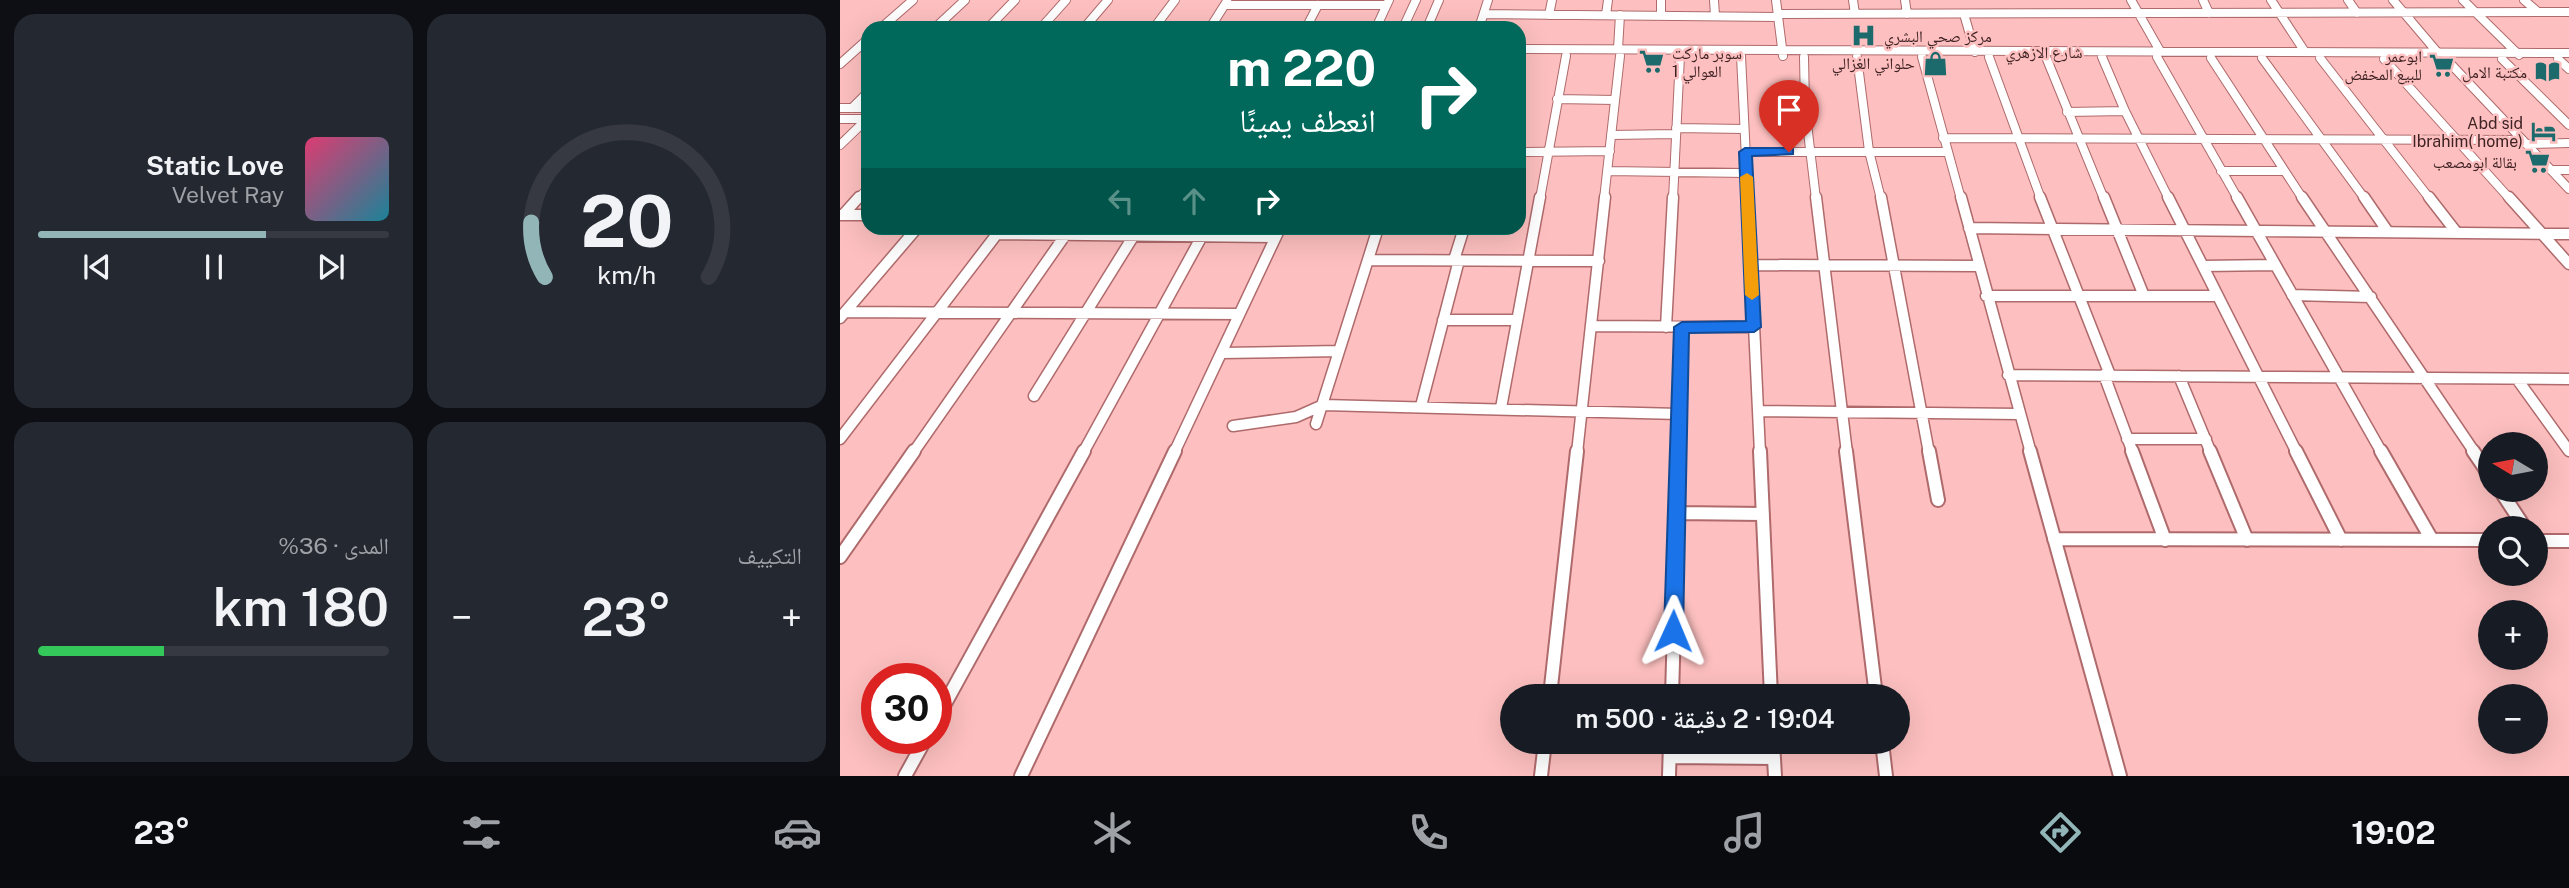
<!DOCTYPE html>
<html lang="ar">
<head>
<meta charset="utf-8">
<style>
	:root { --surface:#171b24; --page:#242831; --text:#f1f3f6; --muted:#9ea1a6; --line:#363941; --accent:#92b5b8 }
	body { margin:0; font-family:"Public Sans","Noto Naskh Arabic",sans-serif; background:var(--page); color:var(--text); direction:rtl; height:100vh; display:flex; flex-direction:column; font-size:26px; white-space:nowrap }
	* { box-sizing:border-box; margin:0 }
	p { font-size:23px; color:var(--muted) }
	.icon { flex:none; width:38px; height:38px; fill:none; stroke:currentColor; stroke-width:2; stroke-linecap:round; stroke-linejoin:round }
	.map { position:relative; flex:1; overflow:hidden; direction:ltr }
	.panel { display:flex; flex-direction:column; gap:14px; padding:14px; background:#0d0f14; width:840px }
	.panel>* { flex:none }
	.top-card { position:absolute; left:21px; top:21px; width:665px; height:214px; border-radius:21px; box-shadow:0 7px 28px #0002; direction:rtl; background:#00695c; color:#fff; overflow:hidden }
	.needle { width:46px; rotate:280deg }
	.tools { position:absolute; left:1638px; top:432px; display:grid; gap:14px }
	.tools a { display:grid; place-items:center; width:70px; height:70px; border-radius:50%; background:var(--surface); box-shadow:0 7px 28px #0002; font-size:35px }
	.speed { position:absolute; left:21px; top:663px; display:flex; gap:14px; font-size:35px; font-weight:700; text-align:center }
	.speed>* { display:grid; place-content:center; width:91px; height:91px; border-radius:50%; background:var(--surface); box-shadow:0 7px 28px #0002; line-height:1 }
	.speed .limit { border:10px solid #d22; background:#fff; color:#111 }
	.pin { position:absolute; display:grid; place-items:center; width:60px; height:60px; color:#fff; margin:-72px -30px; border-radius:50% 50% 50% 0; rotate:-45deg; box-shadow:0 0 7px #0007 }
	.pin .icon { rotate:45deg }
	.me { position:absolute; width:77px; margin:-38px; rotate:1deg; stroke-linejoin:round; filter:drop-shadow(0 0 5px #0008) }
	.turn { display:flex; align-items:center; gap:24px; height:147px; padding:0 35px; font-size:32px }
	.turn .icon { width:91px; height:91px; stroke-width:2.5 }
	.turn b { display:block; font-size:49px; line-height:60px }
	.lanes { display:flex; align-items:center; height:66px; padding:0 35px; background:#0003; justify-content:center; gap:35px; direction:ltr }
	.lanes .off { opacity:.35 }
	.big { font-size:52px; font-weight:600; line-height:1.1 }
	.panel .tile { flex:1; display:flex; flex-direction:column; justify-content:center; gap:10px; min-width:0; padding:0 24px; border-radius:21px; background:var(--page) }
	.panel .dial { align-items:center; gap:0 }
	.dial svg { height:182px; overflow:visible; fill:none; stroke:var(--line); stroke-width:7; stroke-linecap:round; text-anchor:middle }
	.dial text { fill:var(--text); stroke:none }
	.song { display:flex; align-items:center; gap:21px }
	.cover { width:84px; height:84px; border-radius:10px; background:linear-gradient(135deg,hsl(340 70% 55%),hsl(190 70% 35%)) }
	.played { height:7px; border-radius:4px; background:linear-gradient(90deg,var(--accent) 65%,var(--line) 65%) }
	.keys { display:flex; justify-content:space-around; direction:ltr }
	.heat { display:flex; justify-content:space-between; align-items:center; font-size:38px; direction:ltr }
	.charge { height:10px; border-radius:5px; background:linear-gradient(90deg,#34c759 36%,var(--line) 0) }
	.panel .tiles { flex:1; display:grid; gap:14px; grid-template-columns:repeat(2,1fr) }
	.trip { position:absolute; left:660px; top:684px; width:410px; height:70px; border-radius:35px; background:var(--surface); box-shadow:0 7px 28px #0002; font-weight:600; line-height:70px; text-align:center; direction:rtl }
	.tabs { display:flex; height:112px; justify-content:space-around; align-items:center; background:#090b0e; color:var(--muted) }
	.tabs .icon { width:49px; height:49px }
	.tabs .current { color:var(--accent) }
	.tabs b { font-size:32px; color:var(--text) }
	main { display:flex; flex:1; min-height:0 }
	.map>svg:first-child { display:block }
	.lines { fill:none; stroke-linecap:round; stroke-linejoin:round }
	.minor-far2-casing { stroke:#af6a6c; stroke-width:10 }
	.minor-far1-casing { stroke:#af6a6c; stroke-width:13 }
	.minor-casing { stroke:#af6a6c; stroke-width:16 }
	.minor-far2 { stroke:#fff; stroke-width:8 }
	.minor-far1 { stroke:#fff; stroke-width:10 }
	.minor { stroke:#fff; stroke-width:12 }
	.route { fill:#1a73e8; stroke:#114b97; stroke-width:2 }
	.slow { fill:#f59e0b }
	.labels { text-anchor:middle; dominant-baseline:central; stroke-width:5; stroke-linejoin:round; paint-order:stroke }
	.far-poi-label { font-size:16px; fill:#3f2223; stroke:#fdbfbf; text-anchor:end }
	.far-street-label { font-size:16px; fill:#3f2223; stroke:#fdbfbf }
</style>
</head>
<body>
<main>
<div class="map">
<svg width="1729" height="776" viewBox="0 0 1729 776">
	<rect width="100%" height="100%" fill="#fdbfbf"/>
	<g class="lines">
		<defs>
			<path id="minor-far2" d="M821 0V16
				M874 0 875 16
				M936 0 943 56
				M1013 0 1015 14
				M1065 0 1067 14
				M1291 0 1320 51
				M1363 0 1369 13
				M1431 0 1465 52
				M1508 0 1517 13
				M1553 0 1598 53
				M1623 0 1679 55
				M1684 0 1698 12
				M385 5H546
				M644 14 937 17
				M938 14 1729 12
				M1124 14 1135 52
				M709 15 712 0
				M766 15 768 0
				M41 28 73 0
				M95 28 125 0
				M148 28 175 0
				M201 28 226 0
				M244 28 268 0
				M314 28 335 0
				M370 28 387 1
				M466 28 478 5
				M536 28 549 0
				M563 28 576 0
				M587 28 599 0
				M639 28 648 0
				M679 49 1729 53
				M778 49 780 15
				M901 56 908 199
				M964 57 965 107 976 199
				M1017 57 1029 151 1041 199
				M1082 57 1121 199
				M1149 57 1201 199
				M1206 57 1264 199
				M1262 57 1285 111 1329 199
				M1317 57 1398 199
				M1371 58 1463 199
				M1422 58 1525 199
				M1480 58 1590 199
				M1544 59 1670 199
				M1606 59 1729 189
				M1662 59 1729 125
				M1718 59 1729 69
				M0 64 28 39
				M717 99 775 100
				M0 108H28
				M12 108 28 92
				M1227 112 1285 111
				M0 119H28
				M836 128 904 129
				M771 135 835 134
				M1103 138 1682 140
				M1686 144 1729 143
				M0 145 27 119
				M679 152 770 151
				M905 152H1106
				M1711 170H1729
				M768 171 906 173
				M1381 171H1443
				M18 199 28 188
				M700 199 726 56
				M764 199 780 56
				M833 199 840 56"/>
			<path id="minor-far1" d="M908 197 920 453
				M976 197 1007 453
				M1041 197 1089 453
				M1121 197 1191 453
				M1200 197 1270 375
				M1264 197 1304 296
				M1328 197 1457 453
				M1397 197 1542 453
				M1462 197 1635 453
				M1524 197 1548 232
				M1589 197 1617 233
				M1669 197 1729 264
				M0 215H28
				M3 215 19 197
				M1129 228 1729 234
				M157 234 436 237
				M528 260 759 261
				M614 260 624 228
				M911 265 1138 266
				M1363 266 1435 265
				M1452 295 1531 297
				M1146 296H1378
				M5 312 399 314
				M0 318 77 228
				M603 320H676
				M751 326 914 327
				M826 327 833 197
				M381 353 499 351
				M1168 375 1729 379
				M1264 375 1293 453
				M1339 376 1371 453
				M1677 379 1729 451
				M194 396 296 232
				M581 406 619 260
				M661 408 700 197
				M918 411 1179 414
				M476 424 538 228
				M393 426 456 417 483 405 839 414
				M0 439 160 230
				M1287 439H1366
				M73 453 226 234
				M243 453 362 236
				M334 453 440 228
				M737 453 765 197
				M839 453 842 327"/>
			<path id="minor" d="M920 451 931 696
				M1006 451 1036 696
				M1089 451 1098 500
				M1190 451 1280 776
				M1292 451 1325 540
				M1370 451 1407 540
				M1456 451 1501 540
				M1541 451 1592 540
				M1633 451 1650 476
				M1660 490 1685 528
				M837 513 923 514
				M1214 539 1650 540
				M1696 541H1729
				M0 557 74 451
				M710 696 737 451
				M832 696 839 451
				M96 720 244 451
				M933 742 935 776
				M1042 742 1046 776
				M830 757 934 758
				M65 776 86 738
				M181 776 335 451
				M701 776 705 742
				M829 776 830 742"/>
		</defs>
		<use href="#minor-far2" class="minor-far2-casing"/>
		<use href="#minor-far1" class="minor-far1-casing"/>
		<use href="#minor" class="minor-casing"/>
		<use href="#minor-far2" class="minor-far2"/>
		<use href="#minor-far1" class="minor-far1"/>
		<use href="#minor" class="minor"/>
	</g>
	<path class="route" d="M949 148 953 149V154L912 156 921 327 914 332 849 333 843 631 840 638 833 640 826 638 824 631 834 327 842 322 906 321 899 152 905 148Z"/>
	<path class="slow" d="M907 173 913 177 919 295 912 300 905 295 900 177Z"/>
	<defs>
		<symbol id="hospital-bare" viewBox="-9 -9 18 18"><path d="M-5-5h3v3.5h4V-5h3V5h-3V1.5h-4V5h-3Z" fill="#1d6a6c" stroke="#fdbfbf" stroke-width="2.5" paint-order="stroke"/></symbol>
		<symbol id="supermarket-bare" viewBox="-9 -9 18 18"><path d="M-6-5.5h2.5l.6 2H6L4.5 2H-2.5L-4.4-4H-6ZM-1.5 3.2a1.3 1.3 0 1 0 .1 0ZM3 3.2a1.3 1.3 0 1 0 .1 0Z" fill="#1d6a6c" stroke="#fdbfbf" stroke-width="2.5" paint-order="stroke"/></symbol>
		<symbol id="shop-bare" viewBox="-9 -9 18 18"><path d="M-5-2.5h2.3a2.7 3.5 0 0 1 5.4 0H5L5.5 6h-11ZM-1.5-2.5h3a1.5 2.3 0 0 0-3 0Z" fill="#1d6a6c" stroke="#fdbfbf" stroke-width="2.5" paint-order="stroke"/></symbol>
		<symbol id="library-bare" viewBox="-9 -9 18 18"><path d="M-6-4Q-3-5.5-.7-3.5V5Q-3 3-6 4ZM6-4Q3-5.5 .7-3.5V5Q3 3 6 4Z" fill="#1d6a6c" stroke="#fdbfbf" stroke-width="2.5" paint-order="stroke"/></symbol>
		<symbol id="hotel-bare" viewBox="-9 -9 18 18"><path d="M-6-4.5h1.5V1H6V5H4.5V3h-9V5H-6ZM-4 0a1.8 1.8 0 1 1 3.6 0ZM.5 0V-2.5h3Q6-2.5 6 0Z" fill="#1d6a6c" stroke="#fdbfbf" stroke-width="2.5" paint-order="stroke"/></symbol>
	</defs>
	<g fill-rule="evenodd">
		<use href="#hospital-bare" x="1006" y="18" width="35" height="35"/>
		<use href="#supermarket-bare" x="794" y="44" width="35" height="35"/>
		<use href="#shop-bare" x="1078" y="46" width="35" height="35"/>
		<use href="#supermarket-bare" x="1584" y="48" width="35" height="35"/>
		<use href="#library-bare" x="1690" y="54" width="35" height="35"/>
		<use href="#hotel-bare" x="1686" y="114" width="35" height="35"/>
		<use href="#supermarket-bare" x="1680" y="144" width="35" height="35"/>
	</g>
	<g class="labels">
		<g class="far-poi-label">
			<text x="1044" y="36" text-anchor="start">مركز صحي البشري</text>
			<text x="832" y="53" text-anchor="start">سوبر ماركت<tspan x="832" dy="18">العوالي 1</tspan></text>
			<text x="1582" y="56">ابوعمر<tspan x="1582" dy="18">للبيع المخفض</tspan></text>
			<text x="1075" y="63">حلواني الغزالي</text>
			<text x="1687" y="72">مكتبة الامل</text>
			<text x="1683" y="123">Abd sid<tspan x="1683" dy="18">Ibrahim( home)</tspan></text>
			<text x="1677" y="162">بقالة ابومصعب</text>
		</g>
		<g class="far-street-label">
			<text x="1204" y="52">شارع الازهري</text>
		</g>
	</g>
</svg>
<div class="tools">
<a><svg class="needle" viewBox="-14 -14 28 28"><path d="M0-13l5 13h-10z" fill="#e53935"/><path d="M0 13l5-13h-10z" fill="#9ea1a6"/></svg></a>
<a><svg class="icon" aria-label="search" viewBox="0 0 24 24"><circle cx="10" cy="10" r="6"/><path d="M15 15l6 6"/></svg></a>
<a>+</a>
<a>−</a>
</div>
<div class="speed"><div class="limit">30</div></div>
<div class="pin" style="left:949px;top:152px;background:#d93025"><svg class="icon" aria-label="arrive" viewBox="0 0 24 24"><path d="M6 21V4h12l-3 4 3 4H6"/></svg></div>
<svg class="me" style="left:833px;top:631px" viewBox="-20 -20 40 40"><path d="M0-17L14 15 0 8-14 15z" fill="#1a73e8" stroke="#fff" stroke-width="4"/></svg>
<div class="trip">19:04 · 2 دقيقة · 500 m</div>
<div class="top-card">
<div class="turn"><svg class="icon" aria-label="right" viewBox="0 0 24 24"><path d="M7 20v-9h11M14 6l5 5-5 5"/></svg><div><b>220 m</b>انعطف يمينًا</div></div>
<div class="lanes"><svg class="icon off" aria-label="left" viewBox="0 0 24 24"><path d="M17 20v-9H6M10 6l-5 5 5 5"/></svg><svg class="icon off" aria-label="ahead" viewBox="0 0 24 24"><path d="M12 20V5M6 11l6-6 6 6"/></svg><svg class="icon" aria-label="right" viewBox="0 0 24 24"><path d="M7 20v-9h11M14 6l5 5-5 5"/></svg></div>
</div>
</div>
<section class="panel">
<div class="tiles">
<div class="tile dial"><svg viewBox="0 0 100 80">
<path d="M14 69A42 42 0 1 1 86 69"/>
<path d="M14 69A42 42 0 0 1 8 45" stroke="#92b5b8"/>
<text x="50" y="56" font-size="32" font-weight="700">20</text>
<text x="50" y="72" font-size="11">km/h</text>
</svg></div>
<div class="tile">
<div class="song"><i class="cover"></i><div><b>Static Love</b><p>Velvet Ray</p></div></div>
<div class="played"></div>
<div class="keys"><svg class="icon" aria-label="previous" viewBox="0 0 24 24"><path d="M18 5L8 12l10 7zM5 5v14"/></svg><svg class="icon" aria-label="pause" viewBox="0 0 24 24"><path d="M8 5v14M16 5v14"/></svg><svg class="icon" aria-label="next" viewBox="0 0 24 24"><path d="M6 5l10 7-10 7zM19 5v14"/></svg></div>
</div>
<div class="tile"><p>التكييف</p>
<div class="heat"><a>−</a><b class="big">23°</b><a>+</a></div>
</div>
<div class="tile"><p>المدى · 36%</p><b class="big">180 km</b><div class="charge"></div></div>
</div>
</section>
</main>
<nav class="tabs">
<b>19:02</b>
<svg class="icon current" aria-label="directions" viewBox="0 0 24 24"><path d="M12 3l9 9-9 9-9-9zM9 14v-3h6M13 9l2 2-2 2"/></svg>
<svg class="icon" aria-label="music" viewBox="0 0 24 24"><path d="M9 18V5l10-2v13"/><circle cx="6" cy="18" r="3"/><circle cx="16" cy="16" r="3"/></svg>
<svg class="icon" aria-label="phone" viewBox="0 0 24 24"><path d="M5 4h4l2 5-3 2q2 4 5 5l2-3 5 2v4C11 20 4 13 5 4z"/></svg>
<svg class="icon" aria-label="climate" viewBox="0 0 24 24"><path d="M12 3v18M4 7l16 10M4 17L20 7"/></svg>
<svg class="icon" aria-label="car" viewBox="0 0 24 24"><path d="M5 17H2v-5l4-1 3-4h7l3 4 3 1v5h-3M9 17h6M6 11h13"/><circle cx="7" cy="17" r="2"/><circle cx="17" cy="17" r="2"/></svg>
<svg class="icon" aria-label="filters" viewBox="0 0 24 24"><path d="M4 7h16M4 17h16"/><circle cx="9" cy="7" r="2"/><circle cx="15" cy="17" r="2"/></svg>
<b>23°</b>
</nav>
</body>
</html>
